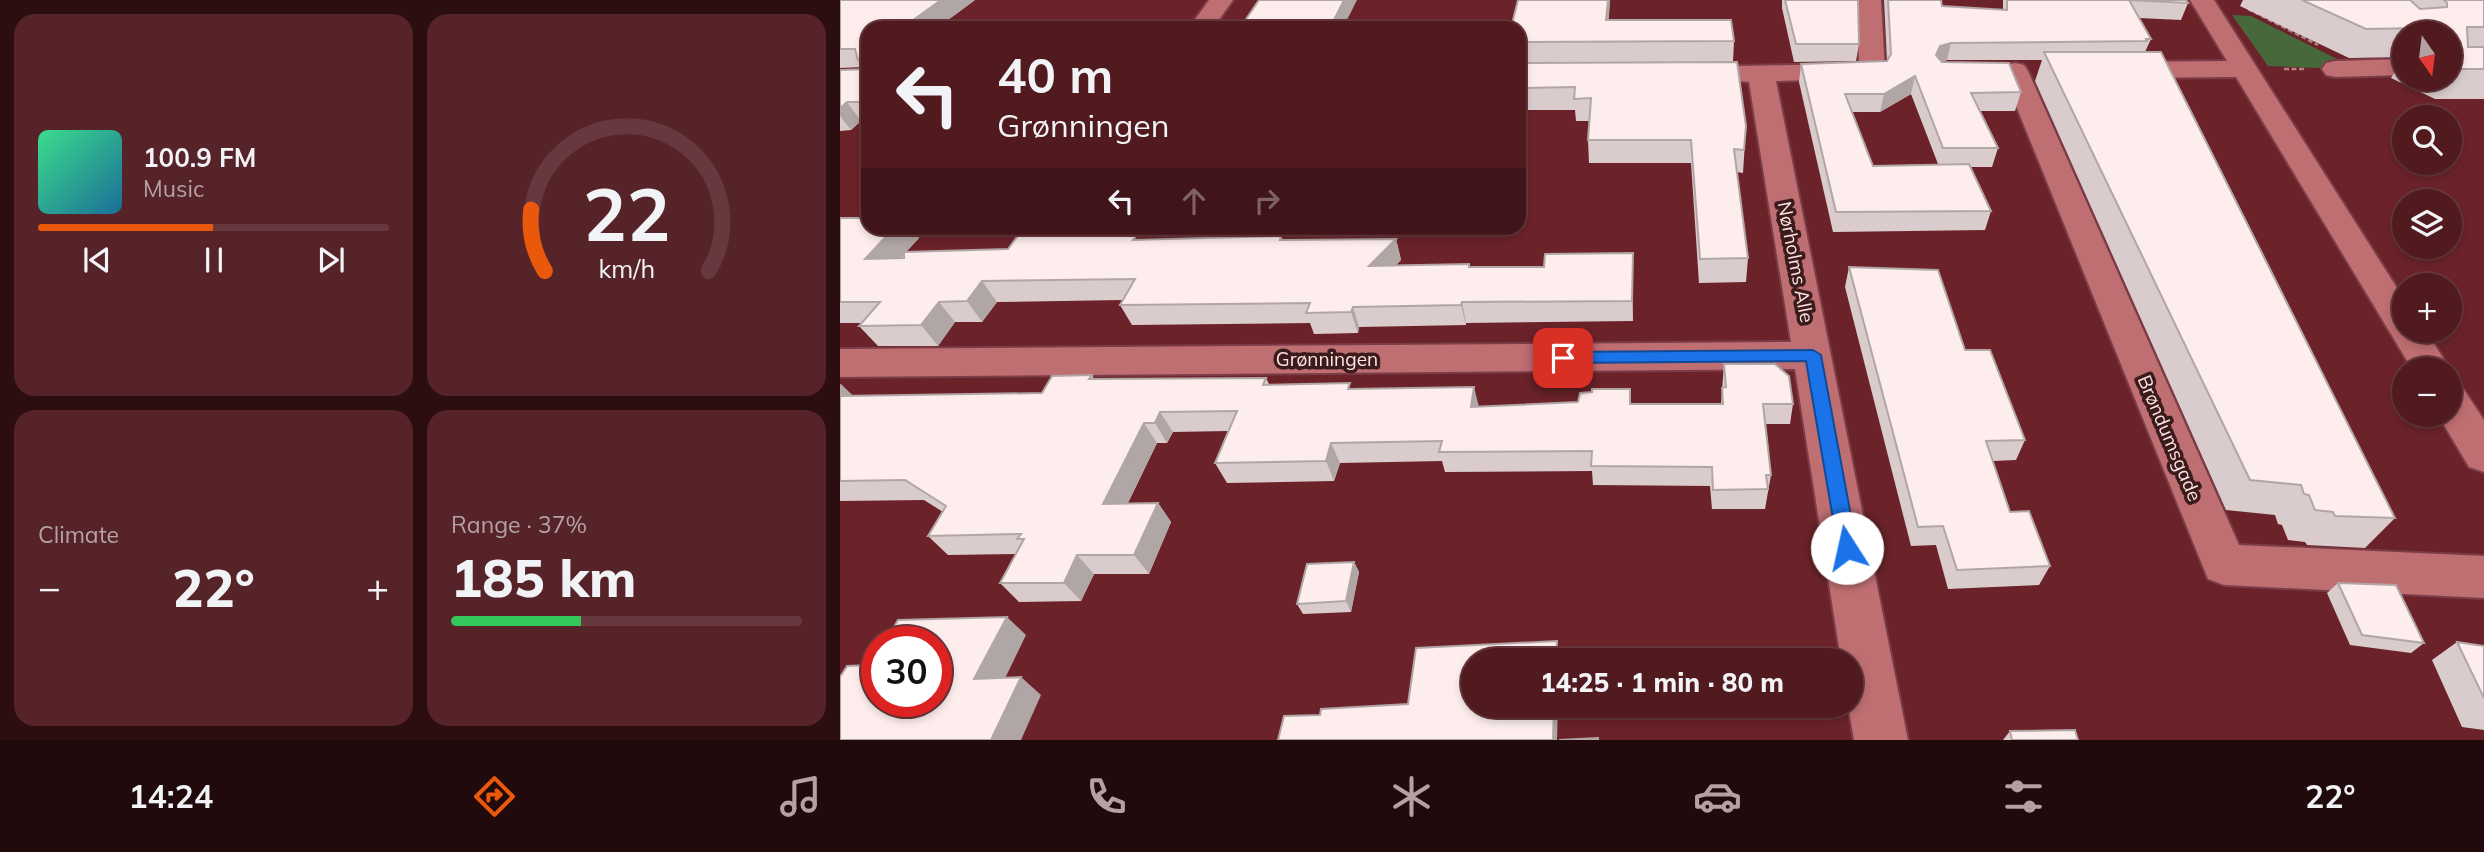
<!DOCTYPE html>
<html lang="en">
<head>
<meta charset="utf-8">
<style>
	:root { --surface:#501a1f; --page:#562328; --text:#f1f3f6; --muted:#b4a1a4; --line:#67383d; --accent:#ea580c }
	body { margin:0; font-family:Mulish,sans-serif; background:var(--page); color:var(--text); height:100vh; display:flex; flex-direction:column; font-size:26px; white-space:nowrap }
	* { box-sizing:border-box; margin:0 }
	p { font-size:23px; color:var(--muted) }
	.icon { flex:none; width:38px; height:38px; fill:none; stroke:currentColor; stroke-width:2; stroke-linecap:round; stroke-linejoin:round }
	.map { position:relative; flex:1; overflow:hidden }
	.sheet { display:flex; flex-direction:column; gap:14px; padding:14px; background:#2c0e11; width:840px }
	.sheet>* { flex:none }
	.banner { position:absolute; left:21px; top:21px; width:665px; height:214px; border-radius:21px; box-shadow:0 4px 10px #0003,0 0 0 2px var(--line); background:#501a1f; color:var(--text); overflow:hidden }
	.needle { width:46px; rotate:166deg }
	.tools { position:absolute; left:1552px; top:21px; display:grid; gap:14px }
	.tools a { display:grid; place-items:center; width:70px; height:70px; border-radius:50%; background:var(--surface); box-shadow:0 4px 10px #0003,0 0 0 2px var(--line); font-size:35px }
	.speed { position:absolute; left:21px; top:626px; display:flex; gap:14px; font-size:35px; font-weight:700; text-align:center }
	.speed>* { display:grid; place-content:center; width:91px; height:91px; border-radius:50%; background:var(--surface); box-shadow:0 4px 10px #0003,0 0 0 2px var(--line); line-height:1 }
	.speed .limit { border:10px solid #d22; background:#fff; color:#111 }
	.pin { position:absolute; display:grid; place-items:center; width:60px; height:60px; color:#fff; margin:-30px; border-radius:14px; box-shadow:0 4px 10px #0006 }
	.me { position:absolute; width:77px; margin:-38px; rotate:350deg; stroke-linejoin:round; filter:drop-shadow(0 0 5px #0008) }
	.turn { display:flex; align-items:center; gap:24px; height:147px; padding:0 21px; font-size:32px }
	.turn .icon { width:91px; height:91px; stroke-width:2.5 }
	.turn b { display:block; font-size:49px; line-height:60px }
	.lanes { display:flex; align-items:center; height:66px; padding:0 21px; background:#0003; justify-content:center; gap:35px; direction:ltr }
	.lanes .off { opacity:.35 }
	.big { font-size:52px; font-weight:800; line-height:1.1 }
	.sheet .card { flex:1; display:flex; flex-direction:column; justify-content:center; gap:10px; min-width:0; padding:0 24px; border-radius:21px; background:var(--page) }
	.sheet .dial { align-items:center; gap:0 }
	.dial svg { height:182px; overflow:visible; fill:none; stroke:var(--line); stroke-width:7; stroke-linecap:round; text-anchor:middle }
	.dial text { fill:var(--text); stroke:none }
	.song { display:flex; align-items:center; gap:21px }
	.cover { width:84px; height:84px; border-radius:10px; background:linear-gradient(135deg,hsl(150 70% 55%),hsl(200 70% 35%)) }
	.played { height:7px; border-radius:4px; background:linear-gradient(90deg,var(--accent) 50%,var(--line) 50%) }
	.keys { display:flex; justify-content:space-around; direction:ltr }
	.heat { display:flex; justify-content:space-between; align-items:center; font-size:38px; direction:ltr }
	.charge { height:10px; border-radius:5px; background:linear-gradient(90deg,#34c759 37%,var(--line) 0) }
	.sheet .tiles { flex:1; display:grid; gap:14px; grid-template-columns:repeat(2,1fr) }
	.trip { position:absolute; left:621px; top:648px; width:402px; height:70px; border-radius:35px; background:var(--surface); box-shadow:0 4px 10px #0003,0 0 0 2px var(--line); font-weight:800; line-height:70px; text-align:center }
	.tab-bar { display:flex; height:112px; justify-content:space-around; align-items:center; background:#200a0c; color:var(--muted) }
	.tab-bar .icon { width:49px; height:49px }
	.tab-bar .active { color:var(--accent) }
	.tab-bar b { font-size:32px; color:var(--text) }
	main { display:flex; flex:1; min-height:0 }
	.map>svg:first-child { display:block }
	.green { fill:#46683b }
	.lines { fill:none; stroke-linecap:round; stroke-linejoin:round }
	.street-casing { stroke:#7a3d47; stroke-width:4 }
	.path { stroke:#b38184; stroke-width:2.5; stroke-dasharray:5 2.5; stroke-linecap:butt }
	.street { fill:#bf6e71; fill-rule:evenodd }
	.wall { fill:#dacccc; fill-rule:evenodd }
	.shaded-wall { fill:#b1a6a6 }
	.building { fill:#fdeded; stroke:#b1a6a6; stroke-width:2 }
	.route { fill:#1a73e8; stroke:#114b97; stroke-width:2 }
	.labels { text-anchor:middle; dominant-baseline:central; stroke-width:7; stroke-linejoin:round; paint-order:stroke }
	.street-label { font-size:19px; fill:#fee2e2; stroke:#3b1b1c }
</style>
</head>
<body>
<main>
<section class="sheet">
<div class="tiles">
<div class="card">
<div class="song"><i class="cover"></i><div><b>100.9 FM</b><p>Music</p></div></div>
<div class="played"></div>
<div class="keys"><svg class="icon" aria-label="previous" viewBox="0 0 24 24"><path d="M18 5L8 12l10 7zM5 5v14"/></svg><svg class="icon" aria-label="pause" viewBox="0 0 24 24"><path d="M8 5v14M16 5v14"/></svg><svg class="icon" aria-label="next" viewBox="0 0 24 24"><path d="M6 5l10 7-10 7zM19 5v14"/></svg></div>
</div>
<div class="card dial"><svg viewBox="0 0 100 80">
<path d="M14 69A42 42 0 1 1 86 69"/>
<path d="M14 69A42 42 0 0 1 8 42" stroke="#ea580c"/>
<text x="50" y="56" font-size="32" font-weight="700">22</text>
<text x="50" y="72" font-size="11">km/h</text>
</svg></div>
<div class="card"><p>Climate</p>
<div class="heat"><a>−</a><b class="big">22°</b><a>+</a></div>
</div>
<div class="card"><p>Range · 37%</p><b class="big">185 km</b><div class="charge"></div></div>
</div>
</section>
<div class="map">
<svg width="1644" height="740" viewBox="0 0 1644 740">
	<rect width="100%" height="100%" fill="#6b2329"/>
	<path class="green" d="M1392 15 1411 16 1505 63 1481 68 1428 66Z"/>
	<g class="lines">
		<defs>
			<path id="street" d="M369 0H393L373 28H349Z
				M1017 0H1041L1045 72 1041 78 936 81 1068 740H1014L1008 705H1012V660H1001L955 369 0 377V349L951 342 909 82 887 80 883 74 887 68 896 66 1019 64Z
				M1350 0H1374L1564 299V331H1586L1610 369H1572L1396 77 1277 78 1268 76 1264 70 1268 64 1277 62 1387 61Z
				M1564 59V75L1495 77 1486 75 1482 69 1486 63 1495 61Z
				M1175 63 1184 65 1188 71 1399 545 1644 556V598L1384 585 1368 579 1162 71 1166 65Z
				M1610 385 1624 390 1644 420V472L1629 467 1598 415H1610Z"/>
		</defs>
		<use href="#street" class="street-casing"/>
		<path class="path" d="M1408 9 1478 45
			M1444 69H1466"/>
		<use href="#street" class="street"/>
	</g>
	<path class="wall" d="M0 0H135L97 28H28V121H21L11 130 0 131V70L24 69 23 67 0 68Z
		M942 0H1018L1019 44 1016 61 954 62 942 8Z
		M1044 0H1101L1102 6 1163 10V0H1346L1348 3 1341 20 1299 18 1311 39 1305 52 1555 518 1525 548 1467 545 1465 542 1448 540 1442 525 1438 524 1435 515 1386 510 1195 81 1202 60H1107L1103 62 1181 92 1175 111H1140L1158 148 1152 167H1131L1151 211 1145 230 993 232 959 82 961 64 1047 61ZM1071 94 1098 164 1033 166 1012 112H1040Z
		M1403 0H1644V99H1595L1551 78 1564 57 1509 58 1400 6ZM1564 33H1610V79H1564Z
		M769 20 894 41 893 62 906 126 903 173 897 172 908 258 906 282 859 283 851 163H749L748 140 749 121H736L735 110H679V28Z
		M0 218 28 228H72L79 238 66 252 168 249 226 230 229 235 300 240 441 236 443 240 556 239 561 260 556 265 629 264 630 267H704L793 253V321L626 323V325L519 327 518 333 474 334 470 323 292 325 280 305 283 300 157 302 142 322H115L98 346H38L19 326 22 323H0Z
		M1009 267 1125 350 1185 440 1176 460 1153 461 1170 512 1210 566 1199 585 1108 589 1096 545 1071 546 1005 287Z
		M884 364 953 404 950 424H926L931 475 925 509H872L870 486 753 485 752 471 605 472 602 461 500 463 494 481 387 483 375 463 388 431 333 432 327 443H317L288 503H318L331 522 309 574H254L241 601 179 602 160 583 176 554 108 555 88 536 103 512 84 500 0 501V384L13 396H70L202 393 252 375 254 379 426 378 429 384 512 389 639 407 790 404H881Z
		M514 562 519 572 511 612 463 614 457 604Z
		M1498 583 1584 643 1571 653 1510 645 1487 593Z
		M1617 642 1644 646V730L1622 727 1592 660Z
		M1170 731 1238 740H1163Z"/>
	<path class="shaded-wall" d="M101 0H135L97 28H62Z
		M504 0H517L503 28H490Z
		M768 0H770V4L767 41 766 20Z
		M1111 43 1107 60 1096 64V55L1100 46Z
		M28 52V75L18 60Z
		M1075 76 1071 94 1040 112 1044 94Z
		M7 102 21 121 11 130 0 116V108Z
		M54 228H72L79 238 41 279 25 259Z
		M556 239 561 260 535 286 529 266Z
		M793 253V321L792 301Z
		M142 281 157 302 142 322 127 301Z
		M99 302 115 322 98 346 81 325Z
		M622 302 626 323V325L621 305Z
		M513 307 519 327 518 333 511 312Z
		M1 384 21 404 0 405V385Z
		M634 387 639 407H631Z
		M320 412 333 432 327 443 315 423Z
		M304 423 317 443 278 523 263 504Z
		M491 443 500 463 494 481 486 461Z
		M318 503 331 522 309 574 294 555Z
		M237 555 254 574 241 601 224 583Z
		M514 562 519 572 511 612 506 601Z
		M167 617 186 635 156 697 134 679Z
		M717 641 720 660H716Z
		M181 677 201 695 181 740H151Z
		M714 705H718L717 740H713Z"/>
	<path class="building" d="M0 0H101L62 28H28V52L18 60 15 49H0Z
		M419 0H504L490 28H511H400Z
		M678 0H768L766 20H891L894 41 679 42V28H671Z
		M945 0H1018L1019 44H956Z
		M1048 0H1101L1102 6 1167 10V0H1346L1348 3 1289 0 1311 39H1306L1307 41 1111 43 1100 46 1096 55 1102 62 1169 63 1181 92 1131 93 1158 148H1103L1075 76 1044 94H1005L1033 166 1129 164 1151 211 996 212 961 64 1047 61 1051 54Z
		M1462 0H1570L1580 9 1607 7V3L1604 0H1644V27H1627L1628 47H1644V69H1615L1610 67V33H1584V28L1526 29Z
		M1204 52H1321L1555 518 1495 516 1493 512 1475 510 1469 495 1464 494 1461 485 1410 480Z
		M897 62 906 126 904 150 894 149 908 258 860 259 851 140H748L751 98 734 99 735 87 679 88V63Z
		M28 69V102H7L0 108V70Z
		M0 218H28V228H54L25 259 64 258V252L168 249 182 230H226L222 235H297L293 240 441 236 440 240 556 239 529 266 629 264V267H704L705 254 793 253 792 301 622 302 621 305 513 307 511 312 466 313 470 303 280 305 295 279 142 281 127 301 99 302 81 325 19 326 40 302H0Z
		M1009 267 1098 270 1125 350H1150L1185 440 1146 441 1170 512 1189 511 1210 566 1117 570 1103 526 1078 527Z
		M884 364H935L949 376 953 404H923L931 475H926L928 489 873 490 872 467 751 466 752 451 599 452 602 441 491 443 486 461 375 463 397 411 320 412 315 423H304L263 504 318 503 294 555H237L224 583H160L184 539H177L181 534 88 536 106 506 65 480 0 481V396L202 393 212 376 252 375 249 379 426 378 423 385 510 383 508 389 634 387 631 407 738 402 740 393 752 392V389H790V404H883L882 388 886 387Z
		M514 562 506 601 457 604 467 564Z
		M1498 583 1556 585 1584 643 1522 635Z
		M167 617 134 679 181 677 151 740H0V677L7 666 31 665 37 656V702H96V642H45L58 620Z
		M717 641 716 660H634V705H714L713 740H438L444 716 480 715 481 709 568 704 576 648Z
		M1617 642 1644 646V698Z
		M1235 730 1238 740H1172L1170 731Z
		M758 738V740H719Z"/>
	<path class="route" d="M973 350 981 355 1017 548 1014 554 1007 556 1001 554 998 548 966 361 723 363 715 358 723 352Z"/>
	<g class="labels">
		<g class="street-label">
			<text transform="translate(956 262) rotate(79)">Nørholms Alle</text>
			<text x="487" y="359">Grønningen</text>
			<text transform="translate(1330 438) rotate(67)">Brøndumsgade</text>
		</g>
	</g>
</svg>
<div class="tools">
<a><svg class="needle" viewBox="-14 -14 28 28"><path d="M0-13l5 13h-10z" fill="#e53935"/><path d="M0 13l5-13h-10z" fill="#b4a1a4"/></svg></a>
<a><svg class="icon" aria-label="search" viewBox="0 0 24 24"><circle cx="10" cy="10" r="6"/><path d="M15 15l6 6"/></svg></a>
<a><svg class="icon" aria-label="layers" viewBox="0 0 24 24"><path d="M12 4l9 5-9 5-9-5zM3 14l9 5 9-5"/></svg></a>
<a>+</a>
<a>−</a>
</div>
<div class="speed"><div class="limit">30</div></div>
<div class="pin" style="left:723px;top:358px;background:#d93025"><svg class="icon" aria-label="arrive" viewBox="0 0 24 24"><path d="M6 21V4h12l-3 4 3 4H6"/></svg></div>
<svg class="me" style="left:1007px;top:548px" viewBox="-20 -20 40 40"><circle r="19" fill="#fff"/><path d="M0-13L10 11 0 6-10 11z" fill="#1a73e8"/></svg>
<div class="trip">14:25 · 1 min · 80 m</div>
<div class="banner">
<div class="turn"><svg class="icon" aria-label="left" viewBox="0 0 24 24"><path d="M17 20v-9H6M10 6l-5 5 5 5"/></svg><div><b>40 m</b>Grønningen</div></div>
<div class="lanes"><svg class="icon" aria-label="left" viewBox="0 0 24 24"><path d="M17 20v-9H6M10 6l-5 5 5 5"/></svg><svg class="icon off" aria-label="ahead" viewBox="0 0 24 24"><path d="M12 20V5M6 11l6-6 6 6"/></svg><svg class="icon off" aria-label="right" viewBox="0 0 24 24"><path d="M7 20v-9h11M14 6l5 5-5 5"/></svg></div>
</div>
</div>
</main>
<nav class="tab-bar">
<b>14:24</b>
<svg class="icon active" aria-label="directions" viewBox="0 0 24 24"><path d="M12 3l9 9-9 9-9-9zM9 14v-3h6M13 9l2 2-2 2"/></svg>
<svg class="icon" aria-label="music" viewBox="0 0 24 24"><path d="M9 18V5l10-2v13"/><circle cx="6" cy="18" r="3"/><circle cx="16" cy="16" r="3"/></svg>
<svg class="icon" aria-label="phone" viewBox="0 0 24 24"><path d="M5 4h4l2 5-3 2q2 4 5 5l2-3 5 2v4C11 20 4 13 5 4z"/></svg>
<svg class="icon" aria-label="climate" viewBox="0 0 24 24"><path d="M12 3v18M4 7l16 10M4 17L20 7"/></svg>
<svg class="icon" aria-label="car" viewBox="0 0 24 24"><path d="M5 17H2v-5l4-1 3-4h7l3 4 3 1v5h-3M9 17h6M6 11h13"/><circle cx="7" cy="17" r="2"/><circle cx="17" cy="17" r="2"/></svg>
<svg class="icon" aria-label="filters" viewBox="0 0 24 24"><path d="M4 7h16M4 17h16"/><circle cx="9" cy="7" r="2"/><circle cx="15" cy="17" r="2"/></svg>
<b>22°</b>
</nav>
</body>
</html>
